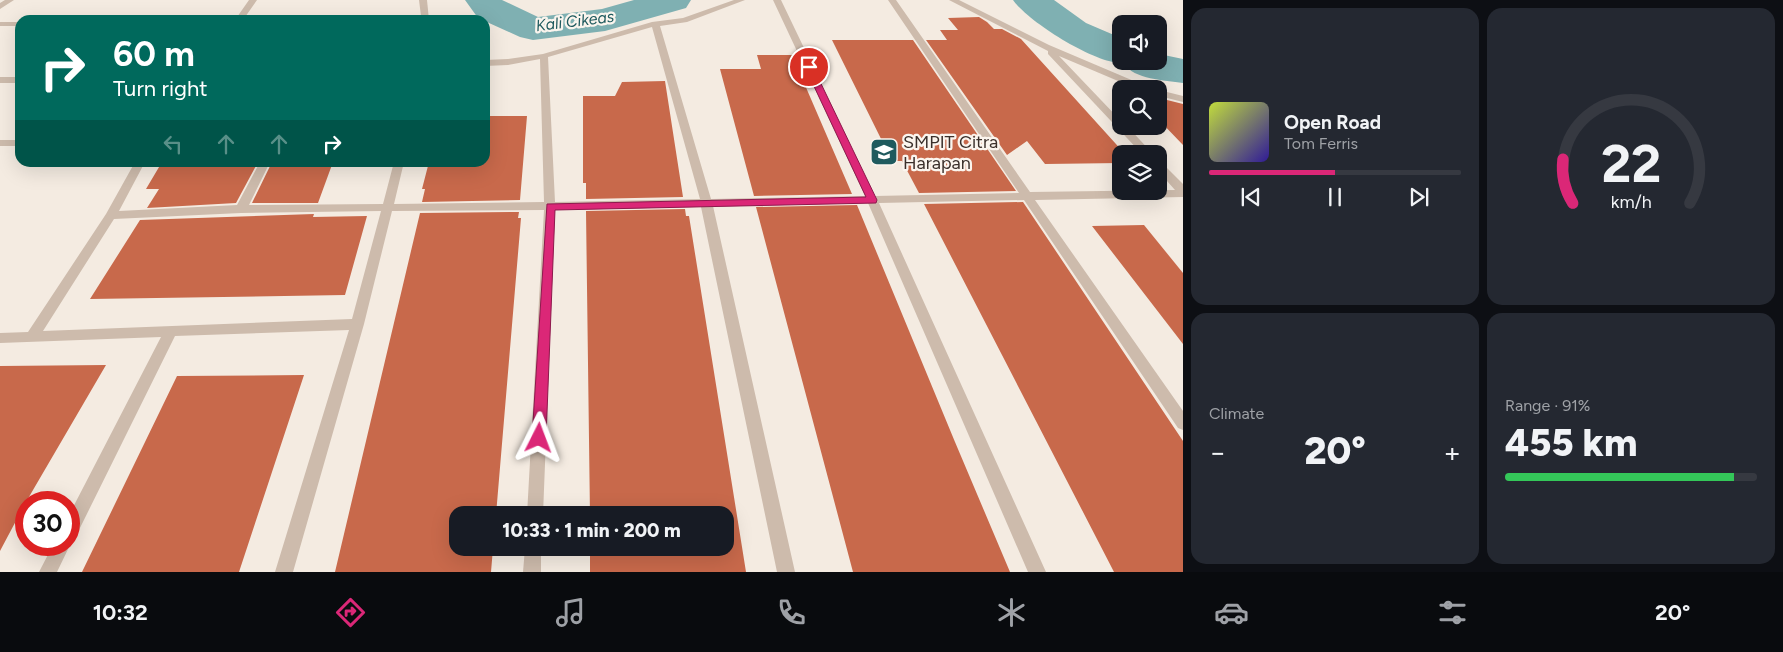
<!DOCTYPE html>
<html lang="en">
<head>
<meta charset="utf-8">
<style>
	:root { --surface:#171b24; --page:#242831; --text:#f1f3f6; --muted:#9ea1a6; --line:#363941; --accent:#db2777 }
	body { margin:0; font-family:Figtree,sans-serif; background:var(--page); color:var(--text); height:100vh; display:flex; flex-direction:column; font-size:19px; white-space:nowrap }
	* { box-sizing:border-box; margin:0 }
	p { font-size:16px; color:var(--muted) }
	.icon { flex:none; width:28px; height:28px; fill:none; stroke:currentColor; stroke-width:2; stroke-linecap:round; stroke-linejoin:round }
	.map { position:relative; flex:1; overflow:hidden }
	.sheet { display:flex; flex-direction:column; gap:8px; padding:8px; background:#0d0f14; width:600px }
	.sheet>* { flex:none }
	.banner { position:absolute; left:15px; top:15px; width:475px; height:152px; border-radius:15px; box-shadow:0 5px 20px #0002; background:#00695c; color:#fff; overflow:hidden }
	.buttons { position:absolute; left:1112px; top:15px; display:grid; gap:10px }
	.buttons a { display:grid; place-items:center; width:55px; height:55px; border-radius:10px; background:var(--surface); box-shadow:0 5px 20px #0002; font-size:25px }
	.speed { position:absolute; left:15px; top:491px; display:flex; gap:10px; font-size:25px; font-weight:700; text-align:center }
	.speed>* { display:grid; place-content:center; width:65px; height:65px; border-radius:50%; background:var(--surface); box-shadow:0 5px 20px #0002; line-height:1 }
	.speed .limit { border:8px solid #d22; background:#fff; color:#111 }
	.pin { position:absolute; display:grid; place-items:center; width:42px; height:42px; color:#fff; margin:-21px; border:2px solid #fff; border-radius:50%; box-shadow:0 1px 5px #0007 }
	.me { position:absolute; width:55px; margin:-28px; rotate:3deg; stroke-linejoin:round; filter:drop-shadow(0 0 4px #0008) }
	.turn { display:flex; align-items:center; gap:18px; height:105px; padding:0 15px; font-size:22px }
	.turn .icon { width:65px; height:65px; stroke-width:2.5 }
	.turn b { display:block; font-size:35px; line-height:42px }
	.lanes { display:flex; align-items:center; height:48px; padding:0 15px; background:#0003; justify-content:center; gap:25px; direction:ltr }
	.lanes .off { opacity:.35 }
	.big { font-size:38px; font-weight:800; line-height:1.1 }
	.sheet .widget { flex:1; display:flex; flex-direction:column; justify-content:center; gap:8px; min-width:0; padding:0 18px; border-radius:15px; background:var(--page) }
	.sheet .dial { align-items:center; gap:0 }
	.dial svg { height:130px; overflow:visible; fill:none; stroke:var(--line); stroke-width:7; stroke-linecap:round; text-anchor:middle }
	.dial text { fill:var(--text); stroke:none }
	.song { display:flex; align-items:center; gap:15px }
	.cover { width:60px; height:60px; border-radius:8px; background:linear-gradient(135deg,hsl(70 70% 55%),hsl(250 70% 35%)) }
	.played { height:5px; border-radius:2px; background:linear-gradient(90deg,var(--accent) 50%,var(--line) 50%) }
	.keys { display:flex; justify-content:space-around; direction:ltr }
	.heat { display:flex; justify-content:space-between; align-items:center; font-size:28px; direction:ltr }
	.charge { height:8px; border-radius:4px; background:linear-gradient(90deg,#34c759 91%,var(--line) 0) }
	.sheet .tiles { flex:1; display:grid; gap:8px; grid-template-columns:repeat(2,1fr) }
	.trip { position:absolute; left:449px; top:506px; width:285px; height:50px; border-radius:15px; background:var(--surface); box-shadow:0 5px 20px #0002; font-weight:800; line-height:50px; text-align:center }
	.tab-bar { display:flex; height:80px; justify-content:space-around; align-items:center; background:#090b0e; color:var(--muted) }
	.tab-bar .icon { width:35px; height:35px }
	.tab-bar .selected { color:var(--accent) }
	.tab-bar b { font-size:22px; color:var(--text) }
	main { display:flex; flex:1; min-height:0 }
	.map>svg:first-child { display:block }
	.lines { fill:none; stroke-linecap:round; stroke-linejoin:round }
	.river { fill:#7fb0b2; fill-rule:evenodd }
	.building { fill:#c8694b }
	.minor { fill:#cdbbac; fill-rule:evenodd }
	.route { fill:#db2777; stroke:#8e194d }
	.labels { text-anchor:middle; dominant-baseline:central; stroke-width:4.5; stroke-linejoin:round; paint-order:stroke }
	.far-water-label { font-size:16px; font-style:italic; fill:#1f5a5e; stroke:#fbf5ee }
	.poi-label { font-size:18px; fill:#3b302b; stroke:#fbf5ee; text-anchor:start }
</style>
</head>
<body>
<main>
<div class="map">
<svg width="1183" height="572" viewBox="0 0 1183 572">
	<rect width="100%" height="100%" fill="#f4ebe1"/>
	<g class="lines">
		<path class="river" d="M465 0H502L538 17 602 9 634 0H691L686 8 605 31 533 40 520 37 478 18Z
			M1013 0H1054L1086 23 1121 38V61H1159V54L1183 59V83C1164 80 1135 80 1123 63 1097 65 1028 22 1013 0Z"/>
	</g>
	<path class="building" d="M979 17 987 22 994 29H1002L1021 39 1125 154H1121V163L1045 164 1027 141 1007 155 926 40H947L940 30H958L948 18Z
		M832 40H913L1016 191 919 193 902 161H892Z
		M757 55H792L852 194 754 196 720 69H761Z
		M665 81 683 197 586 199V183H583V96H615L622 82Z
		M1159 98 1183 104V145L1159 120Z
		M485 116H527L520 200 422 202 425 189H422L429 162H485Z
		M162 162H258L236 203 147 208 159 189H146Z
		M272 162H333L318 203H252Z
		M1023 202 1183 441V572H1114L924 204Z
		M857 205 955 442 1010 572H853L756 207Z
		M685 209 686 216H689L746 572H590V548H725V515H590L586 211Z
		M519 212 518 218H521L496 515H458V548H493L491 572H335L420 213Z
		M314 214 313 217 367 216 345 295 90 299 140 220Z
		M1144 225 1183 273V344L1092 226Z
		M106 365 26 502 0 551V366Z
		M304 375 239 572H82L177 376Z"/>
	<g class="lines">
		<path class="minor" d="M5 0H14L0 9V3Z
			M249 0H257L243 20H235Z
			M419 0H427L429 20H352L356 18 421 16Z
			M734 0H745L687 22 660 26 711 199 865 196 773 0H781L875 196 1019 193 888 0H896L1030 192 1175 190 1159 172V163L1163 164 1183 184V197L1035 200 1183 411V430L1178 428 1024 200 879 203 1046 572H1028L868 203 713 206 795 572H777L701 207 555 210 543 515H527L544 210 392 211 364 324 293 572H275L349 330 175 336 75 538 69 540V515L161 337 0 343V333L28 332 106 214 135 162H145L119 211 237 205 260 162H270L249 205 383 204 394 162H404L394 204 544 202 540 59 508 65 485 66V60L508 59 543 54 652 22 683 18ZM652 27 700 199 555 202 548 57ZM381 211 352 319 43 331 114 219 241 213Z
			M949 0H959L1049 45 1148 87 1149 89H1137L1059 56 1121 121V126H1127L1153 154H1142L1048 54V51Z
			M0 22H20V26H0Z
			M0 77H20V83H0Z
			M1159 90 1183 96V102L1159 96Z
			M0 140H20V146H0Z
			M69 541 70 545 57 572H39L53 545H69Z
			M525 548H541V572H523Z"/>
	</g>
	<path class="route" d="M806 65 813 67 877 200 876 203 555 210 546 438 544 442 539 444 534 442 532 438 547 204 866 197 805 67Z"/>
	<defs>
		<symbol id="school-square" viewBox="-11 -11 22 22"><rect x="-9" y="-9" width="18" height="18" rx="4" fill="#1f5a5e" stroke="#fbf5ee"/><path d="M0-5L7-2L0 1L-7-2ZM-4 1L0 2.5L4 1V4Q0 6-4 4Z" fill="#fff"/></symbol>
	</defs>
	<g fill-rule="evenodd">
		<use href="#school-square" x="868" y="136" width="32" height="32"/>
	</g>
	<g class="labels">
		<g class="far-water-label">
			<text transform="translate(575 21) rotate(-7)">Kali Cikeas</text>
		</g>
		<g class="poi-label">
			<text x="903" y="142">SMPIT Citra<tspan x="903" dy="21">Harapan</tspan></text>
		</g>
	</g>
</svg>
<div class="buttons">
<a><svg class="icon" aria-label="sound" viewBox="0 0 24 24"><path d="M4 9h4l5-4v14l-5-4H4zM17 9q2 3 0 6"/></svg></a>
<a><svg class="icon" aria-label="search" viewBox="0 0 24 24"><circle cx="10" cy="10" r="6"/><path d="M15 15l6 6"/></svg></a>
<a><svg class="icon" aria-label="layers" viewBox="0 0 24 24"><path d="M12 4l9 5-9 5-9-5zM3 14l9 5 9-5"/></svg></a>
</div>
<div class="speed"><div class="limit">30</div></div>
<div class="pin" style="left:809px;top:67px;background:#d93025"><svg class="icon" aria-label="arrive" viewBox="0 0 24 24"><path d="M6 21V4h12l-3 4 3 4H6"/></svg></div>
<svg class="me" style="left:539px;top:438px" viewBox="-20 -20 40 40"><path d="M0-17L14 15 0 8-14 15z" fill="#db2777" stroke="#fff" stroke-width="4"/></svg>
<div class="trip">10:33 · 1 min · 200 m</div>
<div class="banner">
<div class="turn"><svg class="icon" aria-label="right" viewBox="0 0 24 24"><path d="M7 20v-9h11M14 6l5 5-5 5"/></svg><div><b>60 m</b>Turn right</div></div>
<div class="lanes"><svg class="icon off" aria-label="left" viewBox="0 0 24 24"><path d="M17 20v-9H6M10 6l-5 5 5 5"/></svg><svg class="icon off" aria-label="ahead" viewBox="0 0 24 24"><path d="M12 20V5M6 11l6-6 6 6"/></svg><svg class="icon off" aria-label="ahead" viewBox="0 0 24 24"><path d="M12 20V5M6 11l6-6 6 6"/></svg><svg class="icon" aria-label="right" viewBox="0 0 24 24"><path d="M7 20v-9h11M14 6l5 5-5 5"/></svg></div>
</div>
</div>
<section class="sheet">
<div class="tiles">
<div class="widget">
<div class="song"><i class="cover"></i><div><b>Open Road</b><p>Tom Ferris</p></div></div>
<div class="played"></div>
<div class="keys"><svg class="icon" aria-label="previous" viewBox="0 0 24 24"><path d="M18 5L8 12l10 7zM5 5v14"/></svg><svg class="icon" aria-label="pause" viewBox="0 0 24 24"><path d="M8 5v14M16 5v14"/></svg><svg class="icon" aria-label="next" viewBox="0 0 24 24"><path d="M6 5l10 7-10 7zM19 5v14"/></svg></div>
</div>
<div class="widget dial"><svg viewBox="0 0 100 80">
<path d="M14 69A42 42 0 1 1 86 69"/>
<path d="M14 69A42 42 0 0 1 8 42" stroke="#db2777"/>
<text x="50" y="56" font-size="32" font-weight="700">22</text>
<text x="50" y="72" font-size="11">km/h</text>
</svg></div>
<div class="widget"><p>Climate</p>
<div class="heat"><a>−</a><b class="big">20°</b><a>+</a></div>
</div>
<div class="widget"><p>Range · 91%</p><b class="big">455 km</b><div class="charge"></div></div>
</div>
</section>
</main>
<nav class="tab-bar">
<b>10:32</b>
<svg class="icon selected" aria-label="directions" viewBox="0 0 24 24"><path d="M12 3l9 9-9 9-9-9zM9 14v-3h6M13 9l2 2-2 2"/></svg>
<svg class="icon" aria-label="music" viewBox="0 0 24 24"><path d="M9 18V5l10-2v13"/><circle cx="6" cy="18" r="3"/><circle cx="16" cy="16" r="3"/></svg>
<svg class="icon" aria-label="phone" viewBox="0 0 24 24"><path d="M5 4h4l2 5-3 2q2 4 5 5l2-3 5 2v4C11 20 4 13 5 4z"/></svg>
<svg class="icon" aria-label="climate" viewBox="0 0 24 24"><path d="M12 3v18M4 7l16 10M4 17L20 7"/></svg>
<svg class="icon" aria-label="car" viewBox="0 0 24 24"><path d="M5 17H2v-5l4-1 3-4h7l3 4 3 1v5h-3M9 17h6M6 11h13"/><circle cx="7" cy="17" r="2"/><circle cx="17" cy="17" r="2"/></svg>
<svg class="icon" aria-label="filters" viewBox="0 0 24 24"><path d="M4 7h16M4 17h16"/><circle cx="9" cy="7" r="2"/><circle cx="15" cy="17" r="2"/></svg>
<b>20°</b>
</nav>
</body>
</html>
